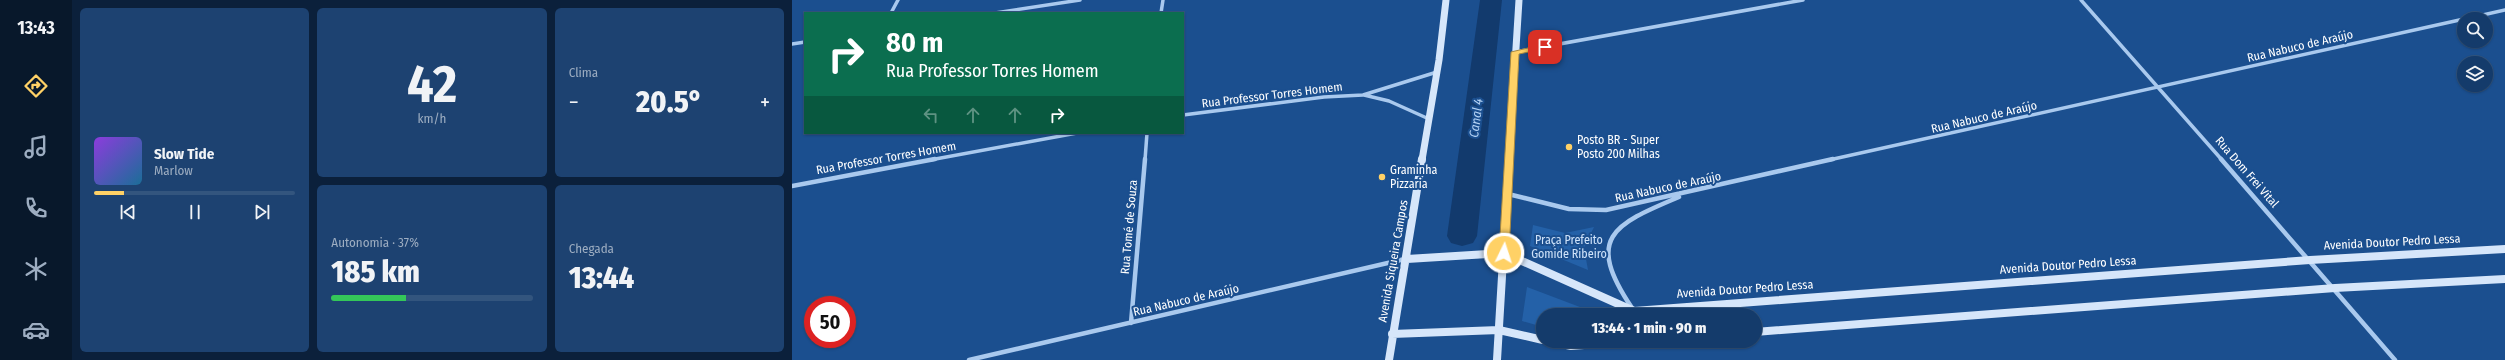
<!DOCTYPE html>
<html lang="pt">
<head>
<meta charset="utf-8">
<style>
	:root { --surface:#143b6b; --page:#1d4271; --text:#f1f3f6; --muted:#9dadc1; --line:#33557e; --accent:#ffd166 }
	body { margin:0; font-family:"Fira Sans Condensed",sans-serif; background:var(--page); color:var(--text); height:100vh; display:flex; flex-direction:column; font-size:15px; white-space:nowrap }
	* { box-sizing:border-box; margin:0 }
	p { font-size:13px; color:var(--muted) }
	.icon { flex:none; width:22px; height:22px; fill:none; stroke:currentColor; stroke-width:2; stroke-linecap:round; stroke-linejoin:round }
	.map { position:relative; flex:1; overflow:hidden }
	.details { display:flex; flex-direction:column; gap:8px; padding:8px; background:#0b203b; width:720px }
	.details>* { flex:none }
	.guide { position:absolute; left:12px; top:12px; width:380px; height:122px; border-radius:0px; box-shadow:0 1px 3px #0004,0 0 0 1px var(--line); background:#0b6e4f; color:#fff; overflow:hidden }
	.tools { position:absolute; left:1665px; top:12px; display:grid; gap:8px }
	.tools a { display:grid; place-items:center; width:36px; height:36px; border-radius:50%; background:var(--surface); box-shadow:0 1px 3px #0004,0 0 0 1px var(--line); font-size:20px }
	.speed { position:absolute; left:12px; top:296px; display:flex; gap:8px; font-size:20px; font-weight:700; text-align:center }
	.speed>* { display:grid; place-content:center; width:52px; height:52px; border-radius:50%; background:var(--surface); box-shadow:0 1px 3px #0004,0 0 0 1px var(--line); line-height:1 }
	.speed .limit { border:6px solid #d22; background:#fff; color:#111 }
	.pin { position:absolute; display:grid; place-items:center; width:34px; height:34px; color:#fff; margin:-17px; border-radius:8px; box-shadow:0 2px 6px #0006 }
	.me { position:absolute; width:44px; margin:-22px; rotate:4deg; stroke-linejoin:round; filter:drop-shadow(0 0 3px #0008) }
	.turn { display:flex; align-items:center; gap:14px; height:84px; padding:0 16px; font-size:18px }
	.turn .icon { width:52px; height:52px; stroke-width:2.5 }
	.turn b { display:block; font-size:28px; line-height:34px }
	.lanes { display:flex; align-items:center; height:38px; padding:0 16px; background:#0003; justify-content:center; gap:20px; direction:ltr }
	.lanes .off { opacity:.35 }
	.big { font-size:30px; font-weight:800; line-height:1.1 }
	.details .widget { flex:1; display:flex; flex-direction:column; justify-content:center; gap:6px; min-width:0; padding:0 14px; border-radius:6px; background:var(--page) }
	.details .dial { align-items:center; gap:0 }
	.dial b { font-size:52px; line-height:1 }
	.song { display:flex; align-items:center; gap:12px }
	.cover { width:48px; height:48px; border-radius:6px; background:linear-gradient(135deg,hsl(270 70% 55%),hsl(200 70% 35%)) }
	.played { height:4px; border-radius:2px; background:linear-gradient(90deg,var(--accent) 15%,var(--line) 15%) }
	.keys { display:flex; justify-content:space-around; direction:ltr }
	.heat { display:flex; justify-content:space-between; align-items:center; font-size:22px; direction:ltr }
	.charge { height:6px; border-radius:3px; background:linear-gradient(90deg,#34c759 37%,var(--line) 0) }
	.details .tiles { flex:1; display:grid; gap:8px; grid-template-columns:repeat(3,1fr) }
	.widget:first-child { grid-row:span 2 }
	.trip { position:absolute; left:744px; top:308px; width:226px; height:40px; border-radius:20px; background:var(--surface); box-shadow:0 1px 3px #0004,0 0 0 1px var(--line); font-weight:800; line-height:40px; text-align:center }
	main { display:flex; flex:1; min-height:0 }
	.tabs { display:flex; flex-direction:column; width:72px; justify-content:space-around; align-items:center; background:#08182b; color:var(--muted) }
	.tabs .icon { width:28px; height:28px }
	.tabs .current { color:var(--accent) }
	.tabs b { font-size:18px; color:var(--text) }
	.map>svg:first-child { display:block }
	.green { fill:#2461a8 }
	.lines { fill:none; stroke-linecap:round; stroke-linejoin:round }
	.canal { fill:#123a6d; fill-rule:evenodd }
	.minor-far1 { stroke:#a9c9ee; stroke-width:3.5 }
	.minor { stroke:#a9c9ee; stroke-width:4.5 }
	.secondary-far1 { stroke:#d6e6fa; stroke-width:7 }
	.secondary { stroke:#d6e6fa; stroke-width:8 }
	.route { fill:#ffd166; stroke:#a68842 }
	.poi-dot { fill:#ffd166; stroke:#1b4f8f; stroke-width:1.5 }
	.labels { text-anchor:middle; dominant-baseline:central; stroke-width:4; stroke-linejoin:round; paint-order:stroke }
	.street-label { font-size:12px; fill:#fff; stroke:#1b4f8f }
	.poi-label { font-size:12px; fill:#fff; stroke:#1b4f8f; text-anchor:start }
	.park-label { font-size:12px; fill:#cfe3fa; stroke:#1b4f8f }
	.water-label { font-size:13px; font-style:italic; fill:#b5d3f5; stroke:#1b4f8f }
</style>
</head>
<body>
<main>
<nav class="tabs">
<b>13:43</b>
<svg class="icon current" aria-label="directions" viewBox="0 0 24 24"><path d="M12 3l9 9-9 9-9-9zM9 14v-3h6M13 9l2 2-2 2"/></svg>
<svg class="icon" aria-label="music" viewBox="0 0 24 24"><path d="M9 18V5l10-2v13"/><circle cx="6" cy="18" r="3"/><circle cx="16" cy="16" r="3"/></svg>
<svg class="icon" aria-label="phone" viewBox="0 0 24 24"><path d="M5 4h4l2 5-3 2q2 4 5 5l2-3 5 2v4C11 20 4 13 5 4z"/></svg>
<svg class="icon" aria-label="climate" viewBox="0 0 24 24"><path d="M12 3v18M4 7l16 10M4 17L20 7"/></svg>
<svg class="icon" aria-label="car" viewBox="0 0 24 24"><path d="M5 17H2v-5l4-1 3-4h7l3 4 3 1v5h-3M9 17h6M6 11h13"/><circle cx="7" cy="17" r="2"/><circle cx="17" cy="17" r="2"/></svg>
</nav>
<section class="details">
<div class="tiles">
<div class="widget">
<div class="song"><i class="cover"></i><div><b>Slow Tide</b><p>Marlow</p></div></div>
<div class="played"></div>
<div class="keys"><svg class="icon" aria-label="previous" viewBox="0 0 24 24"><path d="M18 5L8 12l10 7zM5 5v14"/></svg><svg class="icon" aria-label="pause" viewBox="0 0 24 24"><path d="M8 5v14M16 5v14"/></svg><svg class="icon" aria-label="next" viewBox="0 0 24 24"><path d="M6 5l10 7-10 7zM19 5v14"/></svg></div>
</div>
<div class="widget dial"><b>42</b><p>km/h</p></div>
<div class="widget"><p>Clima</p>
<div class="heat"><a>−</a><b class="big">20.5°</b><a>+</a></div>
</div>
<div class="widget"><p>Autonomia · 37%</p><b class="big">185 km</b><div class="charge"></div></div>
<div class="widget"><p>Chegada</p><b class="big">13:44</b></div>
</div>
</section>
<div class="map">
<svg width="1713" height="360" viewBox="0 0 1713 360">
	<rect width="100%" height="100%" fill="#1b4f8f"/>
	<path class="green" d="M741 225 773 233 802 227 792 248 796 270 738 246Z
		M735 287 809 315H751V327L730 321Z"/>
	<g class="lines">
		<path class="canal" d="M688 0H710L685 236 681 243 670 246 659 243 655 236Z"/>
		<path class="minor-far1" d="M1289 0 1430 160
			M99 13 106 0
			M203 13 288 0
			M369 13 371 0
			M1673 19 1713 10
			M0 44 13 42
			M723 52 1011 0
			M572 95 597 101 637 119
			M391 115 532 97 571 95 645 72
			M138 160 285 133
			M353 160 355 133
			M1037 160 1672 19"/>
		<path class="minor" d="M1429 159 1603 360
			M0 186 143 159
			M716 194 777 209 814 210 1041 159
			M840 308C793 238 820 225 887 197
			M339 323 353 159
			M177 360 613 259"/>
		<path class="secondary-far1" d="M630 160 647 60 654 0
			M717 160 727 0"/>
		<path class="secondary" d="M615 259 712 253 842 311 1518 260 1713 249
			M963 332 1543 288 1713 279
			M600 334 707 330 751 340
			M757 341 779 346 844 341
			M597 360 630 159
			M705 360 717 159"/>
	</g>
	<path class="route" d="M753 44 756 45V48L727 54 717 253 712 257 707 253 719 52Z"/>
	<g class="poi-dot">
		<circle cx="777" cy="147" r="4"/>
		<circle cx="590" cy="177" r="4"/>
	</g>
	<g class="labels">
		<g class="street-label">
			<text transform="translate(1508 46) rotate(-13)">Rua Nabuco de Araújo</text>
			<text transform="translate(480 95) rotate(-7)">Rua Professor Torres Homem</text>
			<text transform="translate(1192 117) rotate(-13)">Rua Nabuco de Araújo</text>
			<text transform="translate(94 158) rotate(-10)">Rua Professor Torres Homem</text>
			<text transform="translate(1455 172) rotate(49)">Rua Dom Frei Vital</text>
			<text transform="translate(876 187) rotate(-12)">Rua Nabuco de Araújo</text>
			<text transform="translate(337 227) rotate(-85)">Rua Tomé de Souza</text>
			<text transform="translate(1600 242) rotate(-3)">Avenida Doutor Pedro Lessa</text>
			<text transform="translate(601 261) rotate(-80)">Avenida Siqueira Campos</text>
			<text transform="translate(1276 265) rotate(-4)">Avenida Doutor Pedro Lessa</text>
			<text transform="translate(953 289) rotate(-4)">Avenida Doutor Pedro Lessa</text>
			<text transform="translate(394 300) rotate(-13)">Rua Nabuco de Araújo</text>
		</g>
		<g class="poi-label">
			<text x="785" y="140">Posto BR - Super<tspan x="785" dy="14">Posto 200 Milhas</tspan></text>
			<text x="598" y="170">Graminha<tspan x="598" dy="14">Pizzaria</tspan></text>
		</g>
		<g class="park-label">
			<text x="777" y="240">Praça Prefeito<tspan x="777" dy="14">Gomide Ribeiro</tspan></text>
		</g>
		<g class="water-label">
			<text transform="translate(684 118) rotate(-83)">Canal 4</text>
		</g>
	</g>
</svg>
<div class="tools">
<a><svg class="icon" aria-label="search" viewBox="0 0 24 24"><circle cx="10" cy="10" r="6"/><path d="M15 15l6 6"/></svg></a>
<a><svg class="icon" aria-label="layers" viewBox="0 0 24 24"><path d="M12 4l9 5-9 5-9-5zM3 14l9 5 9-5"/></svg></a>
</div>
<div class="speed"><div class="limit">50</div></div>
<div class="pin" style="left:753px;top:47px;background:#d93025"><svg class="icon" aria-label="arrive" viewBox="0 0 24 24"><path d="M6 21V4h12l-3 4 3 4H6"/></svg></div>
<svg class="me" style="left:712px;top:253px" viewBox="-20 -20 40 40"><circle r="17" fill="#ffd166" stroke="#fff" stroke-width="3"/><path d="M0-11L8 9 0 5-8 9z" fill="#fff"/></svg>
<div class="trip">13:44 · 1 min · 90 m</div>
<div class="guide">
<div class="turn"><svg class="icon" aria-label="right" viewBox="0 0 24 24"><path d="M7 20v-9h11M14 6l5 5-5 5"/></svg><div><b>80 m</b>Rua Professor Torres Homem</div></div>
<div class="lanes"><svg class="icon off" aria-label="left" viewBox="0 0 24 24"><path d="M17 20v-9H6M10 6l-5 5 5 5"/></svg><svg class="icon off" aria-label="ahead" viewBox="0 0 24 24"><path d="M12 20V5M6 11l6-6 6 6"/></svg><svg class="icon off" aria-label="ahead" viewBox="0 0 24 24"><path d="M12 20V5M6 11l6-6 6 6"/></svg><svg class="icon" aria-label="right" viewBox="0 0 24 24"><path d="M7 20v-9h11M14 6l5 5-5 5"/></svg></div>
</div>
</div>
</main>
</body>
</html>
